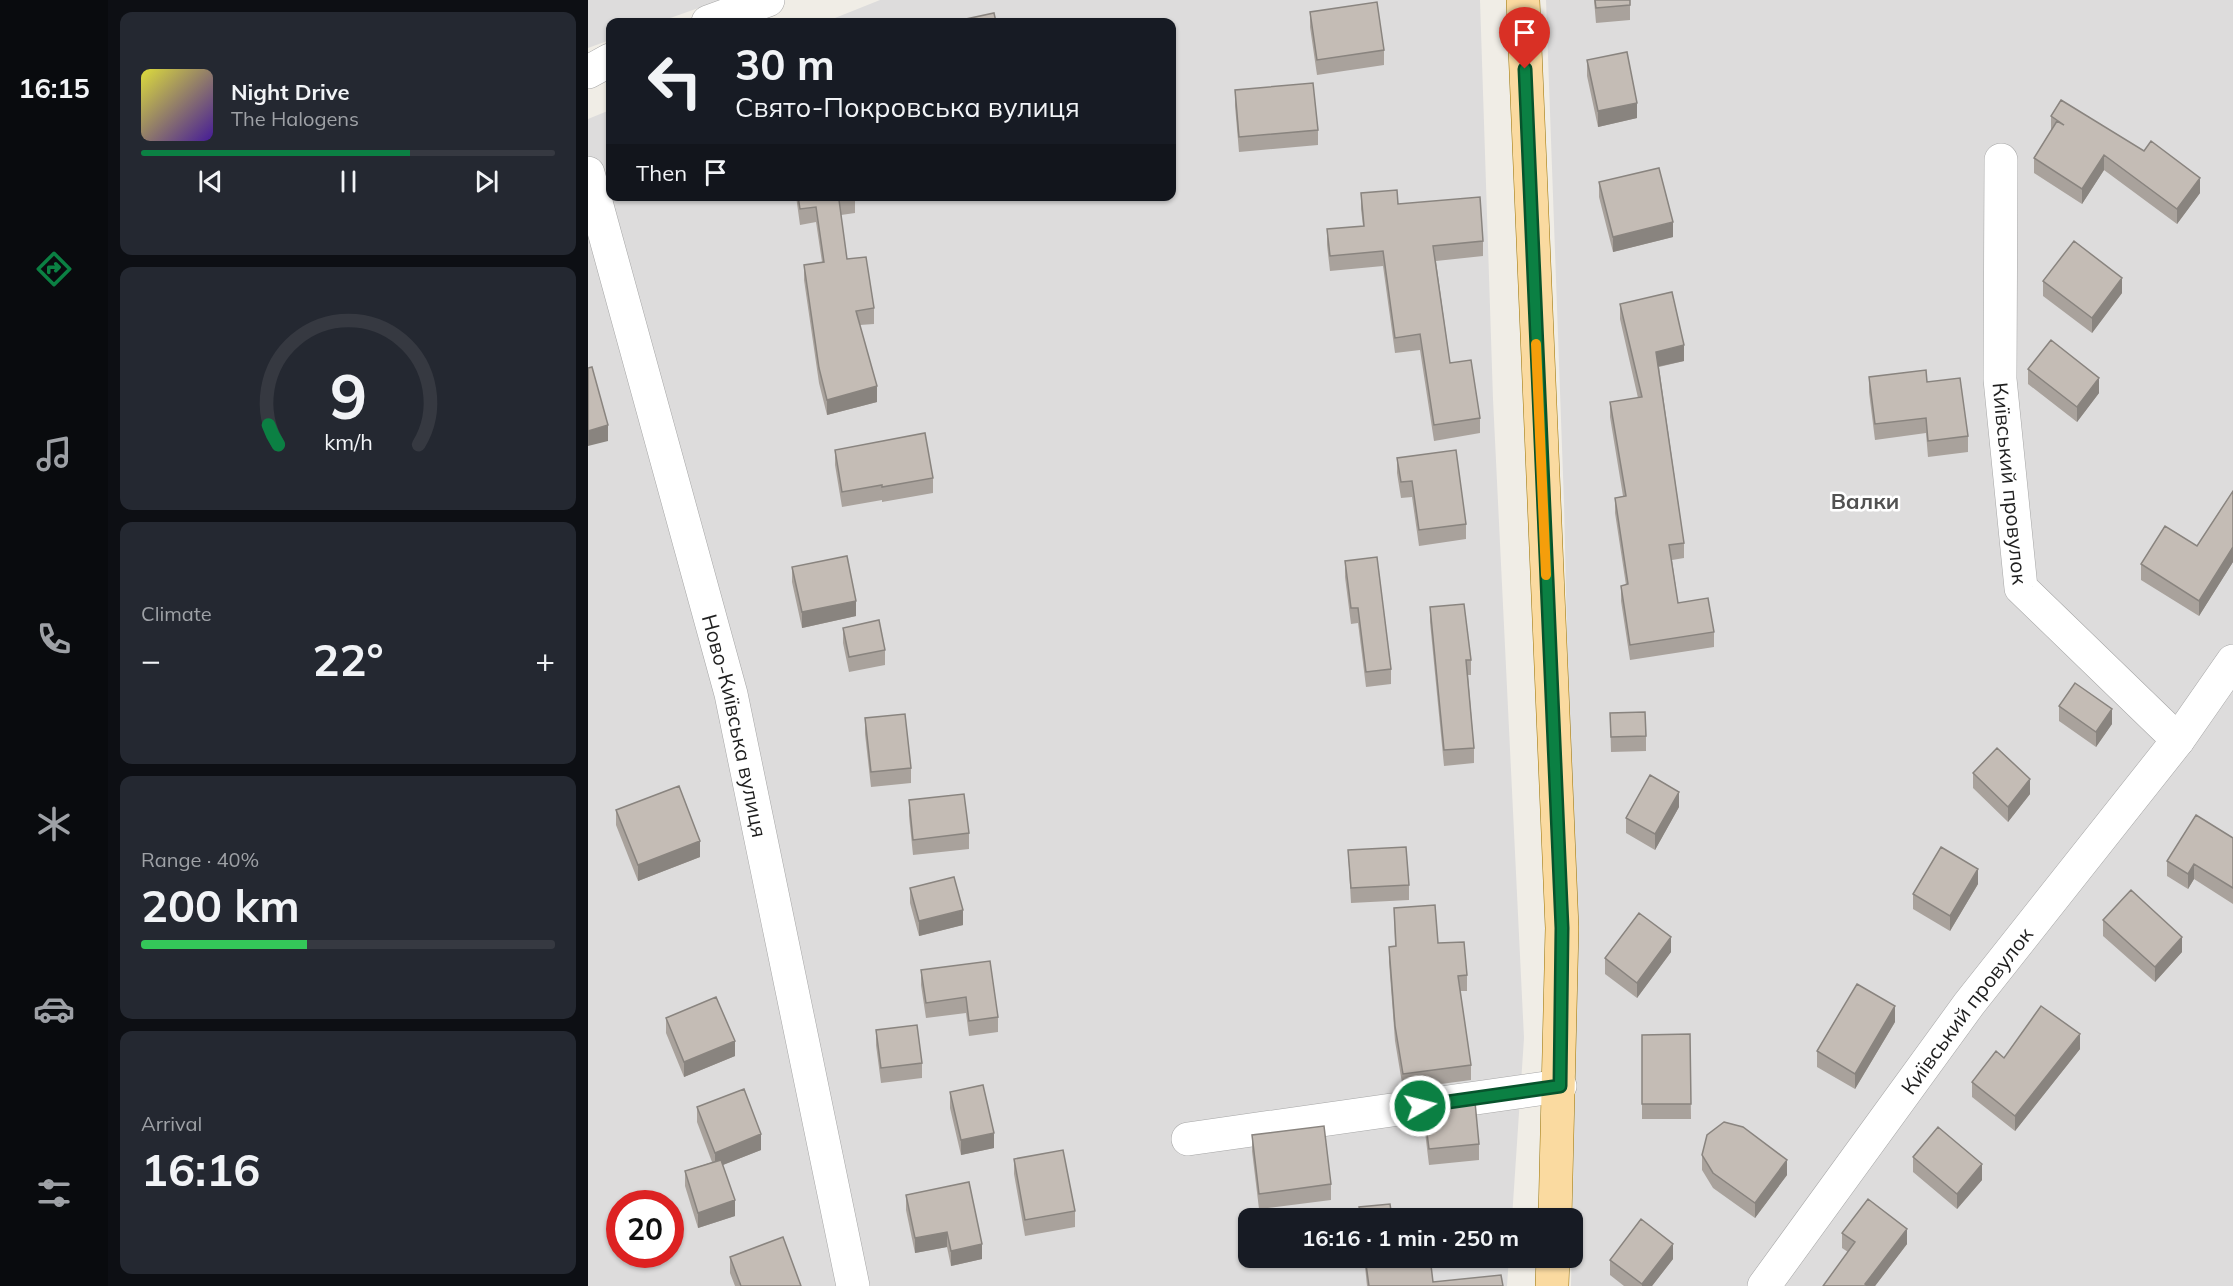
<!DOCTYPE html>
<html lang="en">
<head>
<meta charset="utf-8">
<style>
	:root { --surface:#171b24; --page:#242831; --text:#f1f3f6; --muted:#9ea1a6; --line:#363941; --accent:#0b8043 }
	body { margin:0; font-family:Mulish,sans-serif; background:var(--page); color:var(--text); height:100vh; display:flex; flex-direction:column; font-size:22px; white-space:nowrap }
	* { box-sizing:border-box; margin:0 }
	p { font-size:20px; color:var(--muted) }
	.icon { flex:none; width:33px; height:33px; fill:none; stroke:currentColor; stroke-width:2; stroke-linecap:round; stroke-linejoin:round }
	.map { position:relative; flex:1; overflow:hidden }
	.drawer { display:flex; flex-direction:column; gap:12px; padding:12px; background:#0d0f14; width:480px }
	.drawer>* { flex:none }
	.guide { position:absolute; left:18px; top:18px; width:570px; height:183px; border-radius:12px; box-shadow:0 2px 4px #0004; background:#171b24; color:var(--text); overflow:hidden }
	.speed { position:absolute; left:18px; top:1190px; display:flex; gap:12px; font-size:30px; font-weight:700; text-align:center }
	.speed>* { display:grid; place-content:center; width:78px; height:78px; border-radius:50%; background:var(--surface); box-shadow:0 2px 4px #0004; line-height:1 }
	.speed .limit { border:9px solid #d22; background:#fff; color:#111 }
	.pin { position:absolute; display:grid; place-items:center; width:51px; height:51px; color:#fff; margin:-62px -26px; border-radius:50% 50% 50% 0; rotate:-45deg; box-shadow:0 0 6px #0007 }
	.pin .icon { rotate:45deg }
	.me { position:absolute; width:66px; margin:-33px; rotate:82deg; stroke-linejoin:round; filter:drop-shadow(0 0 4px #0008) }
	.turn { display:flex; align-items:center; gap:21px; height:126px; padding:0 30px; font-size:27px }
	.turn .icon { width:78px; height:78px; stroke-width:2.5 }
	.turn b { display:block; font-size:42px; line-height:51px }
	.then { display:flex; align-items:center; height:57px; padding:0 30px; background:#0003; gap:12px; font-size:22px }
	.big { font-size:45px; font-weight:700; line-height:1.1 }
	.drawer .tile { flex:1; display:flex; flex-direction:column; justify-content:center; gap:9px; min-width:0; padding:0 21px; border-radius:12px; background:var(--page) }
	.drawer .dial { align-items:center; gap:0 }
	.dial svg { height:156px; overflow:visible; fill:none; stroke:var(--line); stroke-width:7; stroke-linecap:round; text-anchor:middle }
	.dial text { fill:var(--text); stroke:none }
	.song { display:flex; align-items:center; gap:18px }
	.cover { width:72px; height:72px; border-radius:9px; background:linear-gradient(135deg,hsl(60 70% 55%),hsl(260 70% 35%)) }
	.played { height:6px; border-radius:3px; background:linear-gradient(90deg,var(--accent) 65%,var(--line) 65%) }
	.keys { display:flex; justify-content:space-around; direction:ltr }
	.heat { display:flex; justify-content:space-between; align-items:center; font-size:33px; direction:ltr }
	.charge { height:9px; border-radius:4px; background:linear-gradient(90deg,#34c759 40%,var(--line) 0) }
	.trip { position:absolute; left:650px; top:1208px; width:345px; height:60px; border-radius:12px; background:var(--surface); box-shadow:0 2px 4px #0004; font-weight:700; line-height:60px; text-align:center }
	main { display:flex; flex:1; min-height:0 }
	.menu { display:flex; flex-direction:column; width:108px; justify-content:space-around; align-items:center; background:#090b0e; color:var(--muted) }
	.menu .icon { width:42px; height:42px }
	.menu .selected { color:var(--accent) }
	.menu b { font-size:27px; color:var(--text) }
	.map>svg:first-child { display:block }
	.residential { fill:#dddcdc; fill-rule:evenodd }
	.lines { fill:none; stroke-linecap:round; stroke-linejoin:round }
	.minor-casing { stroke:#a6a6a6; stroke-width:34 }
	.major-casing { stroke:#987203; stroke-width:34 }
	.minor { stroke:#fff; stroke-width:33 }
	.major { stroke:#fadaa0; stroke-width:33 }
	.wall { fill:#a9a29c }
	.shaded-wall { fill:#89847f }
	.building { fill:#c4bcb5; stroke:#89847f; stroke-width:1.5 }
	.route-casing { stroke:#07532c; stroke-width:15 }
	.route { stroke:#0b8043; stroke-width:10 }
	.slow { stroke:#f59e0b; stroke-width:10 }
	.labels { text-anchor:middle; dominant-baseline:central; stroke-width:5; stroke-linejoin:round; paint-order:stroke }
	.street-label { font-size:21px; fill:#1f1f1f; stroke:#fff }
	.neighbourhood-label { font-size:22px; font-weight:bold; fill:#525252; stroke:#fff }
</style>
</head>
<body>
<main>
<nav class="menu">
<b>16:15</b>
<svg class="icon selected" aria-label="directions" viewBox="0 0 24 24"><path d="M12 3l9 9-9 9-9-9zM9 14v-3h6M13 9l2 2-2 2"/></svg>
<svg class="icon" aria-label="music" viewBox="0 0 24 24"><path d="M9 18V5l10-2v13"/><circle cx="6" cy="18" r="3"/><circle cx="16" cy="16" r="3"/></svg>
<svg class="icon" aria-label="phone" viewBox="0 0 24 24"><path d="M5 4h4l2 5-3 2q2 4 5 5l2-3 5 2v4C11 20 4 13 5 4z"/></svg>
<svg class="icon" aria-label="climate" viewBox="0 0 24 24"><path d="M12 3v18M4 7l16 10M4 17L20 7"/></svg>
<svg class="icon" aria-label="car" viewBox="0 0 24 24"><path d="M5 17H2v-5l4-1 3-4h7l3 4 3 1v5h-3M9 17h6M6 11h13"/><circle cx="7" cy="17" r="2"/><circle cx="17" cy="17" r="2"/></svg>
<svg class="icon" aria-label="filters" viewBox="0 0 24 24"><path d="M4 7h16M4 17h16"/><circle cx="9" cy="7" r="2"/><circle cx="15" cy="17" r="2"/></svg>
</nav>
<section class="drawer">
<div class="tile">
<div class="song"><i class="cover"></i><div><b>Night Drive</b><p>The Halogens</p></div></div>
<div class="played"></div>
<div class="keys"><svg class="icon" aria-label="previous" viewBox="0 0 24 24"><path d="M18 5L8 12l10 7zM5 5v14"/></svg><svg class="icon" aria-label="pause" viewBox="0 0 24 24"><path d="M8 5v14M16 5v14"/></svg><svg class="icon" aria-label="next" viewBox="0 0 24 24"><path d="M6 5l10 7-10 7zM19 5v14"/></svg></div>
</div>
<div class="tile dial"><svg viewBox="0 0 100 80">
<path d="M14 69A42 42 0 1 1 86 69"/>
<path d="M14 69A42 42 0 0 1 9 59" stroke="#0b8043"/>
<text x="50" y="56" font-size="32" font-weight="700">9</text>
<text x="50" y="72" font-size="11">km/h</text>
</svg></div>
<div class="tile"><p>Climate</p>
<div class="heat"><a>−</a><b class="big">22°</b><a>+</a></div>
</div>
<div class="tile"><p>Range · 40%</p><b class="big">200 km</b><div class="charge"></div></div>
<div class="tile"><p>Arrival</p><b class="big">16:16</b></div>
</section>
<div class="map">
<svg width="1645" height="1286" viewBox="0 0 1645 1286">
	<rect width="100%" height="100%" fill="#f0ede6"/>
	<path class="residential" d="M0 0H133L71 22H22V40L0 48Z
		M292 0H892L905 399 936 1038 924 1218H660V1257H921L919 1286H0V119L22 110V196H584V22H237ZM32 1203H82V1254H32Z
		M958 0H1645V1286H983L988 1035 976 503Z"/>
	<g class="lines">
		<defs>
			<g id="minor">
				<path d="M120 22 180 0"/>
				<path d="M0 72 22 60"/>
				<path id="s1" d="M1413 160 1412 379 1433 588 1590 740"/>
				<path id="s2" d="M0 173 143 694 265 1286"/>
				<path d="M600 1139 972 1086"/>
				<path id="s3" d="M1176 1286 1381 1004 1590 740 1645 661"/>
			</g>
			<path id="major" d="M935 0 974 928 967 1218
				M964 1286 965 1257"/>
		</defs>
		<use href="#minor" class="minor-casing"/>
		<use href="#major" class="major-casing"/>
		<use href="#minor" class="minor"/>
		<use href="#major" class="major"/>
	</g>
	<path class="wall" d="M1006 0H1042V20L1008 23Z
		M722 12 796 50V65L729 75 722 27Z
		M999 60 1049 118 1010 127 999 76Z
		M647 90 730 130V145L651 152 647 106Z
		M1463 116 1612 193 1589 224 1516 170 1494 204 1446 173V158L1463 131Z
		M1011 182 1085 237 1025 252 1011 197Z
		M773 193 810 204 895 241V256L848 261 862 363 892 418V433L846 441 832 350 807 353 795 266 742 271 739 245V229L775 226 773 209Z
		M208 196H267V213L253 215 259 259 286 308V324L272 325 289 402 239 415 231 383 216 280V265L234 262 228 222 212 225Z
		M1455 281 1534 293 1504 333 1455 296Z
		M1032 304 1096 361 1071 367 1096 543V558L1084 560 1090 603 1126 632V647L1042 660 1033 601V586L1038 585 1027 513V498L1035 496 1022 417V402L1050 398 1032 319Z
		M1440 369 1511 393 1489 422 1440 384Z
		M1281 377 1339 382 1380 436V452L1340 457 1338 433 1287 440 1281 392Z
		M247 450 345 478V493L294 502V500L254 507 247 465Z
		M809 458 878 524V539L831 546 824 497 813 498 809 473Z
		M1645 491V562L1611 616 1553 580V564L1609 546Z
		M757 561 803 669V684L778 687 770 623 763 624 757 577Z
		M204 567 268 616 214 628 204 582Z
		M842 607 883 660V675H880L886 748V763L856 766 842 622Z
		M255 628 297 650V665L261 672 255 643Z
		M1471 706 1524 724 1508 747 1471 721Z
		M1022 713 1058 736V751L1023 752Z
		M277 718 323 768V783L283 787 277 734Z
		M1385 773 1442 794 1420 822 1385 788Z
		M321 800 381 833V849L325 855 321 816Z
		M1091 807 1067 850 1038 833V818Z
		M28 810 112 857 50 881 28 825Z
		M1645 838V904L1606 879 1600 889 1579 876V861Z
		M760 850 821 885V900L763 903Z
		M1390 884 1362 931 1325 909V894Z
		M322 888 375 925 331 936 322 903Z
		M806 908 850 943 879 975V991H872L883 1065V1080L815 1089 807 1041 801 962V947L807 946Z
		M1515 920 1594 952 1567 982 1515 936Z
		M1083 952 1049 998 1017 974V958Z
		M333 970 410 1017V1032L381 1036 378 1013 338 1018 333 985Z
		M78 1018 147 1056 96 1077 78 1033Z
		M1307 1022 1267 1089 1229 1067V1051Z
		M288 1030 334 1063V1078L293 1083 288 1045Z
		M1102 1034 1103 1119H1054V1035Z
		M1492 1049 1427 1131 1384 1097V1082L1416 1058Z
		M362 1092 406 1148 373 1155 362 1108Z
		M109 1107 173 1150 135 1165 147 1216 110 1228 97 1186V1171L124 1162 109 1122Z
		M836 1109 891 1144V1160L841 1165 836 1124Z
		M664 1135 743 1184V1200L671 1209 664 1151Z
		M1114 1155 1199 1175 1167 1218 1125 1188 1114 1170Z
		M1325 1157 1394 1180 1369 1209 1325 1172Z
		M426 1159 487 1211V1227L437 1236 426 1174Z
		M318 1195 394 1259 363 1266 359 1247 327 1253 318 1210Z
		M1254 1233 1319 1244 1287 1286H1235L1260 1252 1254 1248Z
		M142 1257 213 1286H147L142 1273Z
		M776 1257H842L845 1282 915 1286H779Z
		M1085 1259 1064 1286H1036L1022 1275V1260Z"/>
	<path class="shaded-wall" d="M1049 103V118L1010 127V111Z
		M1516 155V170L1494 204V189Z
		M1612 178V193L1589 224V209Z
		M1085 222V237L1025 252V237Z
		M1534 278V293L1504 333V318Z
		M1096 345V361L1068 367V352Z
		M1511 378V393L1489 422V407Z
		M289 386V402L239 415V400Z
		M20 425V441L0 446V431Z
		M1645 547V562L1611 616V601Z
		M268 601V616L214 628V612Z
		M1524 709V724L1508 747V732Z
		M1442 779V794L1420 822V807Z
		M1091 792V807L1067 850V834Z
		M112 841V857L50 881V865Z
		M1606 864V879L1600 889V874Z
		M1390 869V884L1362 931V916Z
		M375 910V925L331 936V921Z
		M1083 937V952L1049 998V983Z
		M1594 937V952L1567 982V967Z
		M1307 1006V1022L1267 1089V1074Z
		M1492 1034V1049L1427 1131V1116Z
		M147 1041V1056L96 1077V1062Z
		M406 1133V1148L373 1155V1140Z
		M173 1134V1150L127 1168V1153Z
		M1199 1160V1175L1167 1218V1203Z
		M1394 1164V1180L1369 1209V1194Z
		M147 1200V1216L110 1228V1213Z
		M1319 1229V1244L1287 1286H1277V1284Z
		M359 1232V1247L327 1253V1238Z
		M394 1244V1259L363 1266V1251Z
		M1085 1244V1259L1064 1286H1054V1284Z"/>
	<path class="building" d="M1007 0H1042V5L1008 8Z
		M789 2 796 50 729 60 722 12Z
		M406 13 408 22H364Z
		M1039 52 1049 103 1010 111 999 60Z
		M725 83 730 130 651 137 647 90Z
		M1473 100 1556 151 1563 141 1612 178 1589 209 1516 155 1494 189 1446 158 1469 121 1476 125 1463 116Z
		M1071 168 1085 222 1025 237 1011 182Z
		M809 190 810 204 892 197 895 241 845 246 862 363 883 360 892 418 846 425 832 334 807 338 795 251 742 256 739 229 776 226 773 193Z
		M210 196H267V198L251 200 259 259 278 257 286 308 268 311 289 386 239 400 231 368 216 265 236 262 228 207 212 209Z
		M1486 241 1534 278 1504 318 1455 281Z
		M1084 292 1096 345 1068 352 1096 543 1081 545 1090 603 1120 598 1126 632 1042 645 1033 586 1040 584 1027 498 1038 496 1022 402 1054 397 1032 304Z
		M1463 340 1511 378 1489 407 1440 369Z
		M4 367 20 425 0 431V368Z
		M1338 370 1339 382 1372 378 1380 436 1340 441 1338 418 1287 424 1281 377Z
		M337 433 345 478 294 487V485L254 492 247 450Z
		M868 450 878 524 831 530 824 481 813 482 809 458Z
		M1645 491V547L1611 601 1553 564 1577 526 1609 546Z
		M259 556 268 601 214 612 204 567Z
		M789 557 803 669 778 672 770 608H763L757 561Z
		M876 604 883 660H878L886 748 856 750 842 607Z
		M291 620 297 650 261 657 255 628Z
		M1487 683 1524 709 1508 732 1471 706Z
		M1057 712 1058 736 1023 737 1022 713Z
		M317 714 323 768 283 772 277 718Z
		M1409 748 1442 779 1420 807 1385 773Z
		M1062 775 1091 792 1067 834 1038 818Z
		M91 786 112 841 50 865 28 810Z
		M376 794 381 833 325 840 321 800Z
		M1608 815 1645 838V888L1606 864 1600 874 1579 861Z
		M818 847 821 885 763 888 760 850Z
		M1353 847 1390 869 1362 916 1325 894Z
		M366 877 375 910 331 921 322 888Z
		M1543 890 1594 937 1567 967 1515 920Z
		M847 905 850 943 876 942 879 975 870 976 883 1065 815 1074 807 1026 801 947 808 946 806 908Z
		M1051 913 1083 937 1049 983 1017 958Z
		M402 961 410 1017 381 1021 378 997 338 1003 333 970Z
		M1269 984 1307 1006 1267 1074 1229 1051Z
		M128 997 147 1041 96 1062 78 1018Z
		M1453 1006 1492 1034 1427 1116 1384 1082 1408 1051 1416 1058Z
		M329 1025 334 1063 293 1068 288 1030Z
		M1102 1034 1103 1104H1054V1035Z
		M395 1085 406 1133 373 1140 362 1092Z
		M156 1089 173 1134 127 1153 109 1107Z
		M887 1102 891 1144 841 1149 836 1109Z
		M1136 1122 1155 1127 1199 1160 1167 1203 1125 1173 1114 1155 1119 1135Z
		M736 1126 743 1184 671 1194 664 1135Z
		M1350 1127 1394 1164 1369 1194 1325 1157Z
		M475 1150 487 1211 437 1220 426 1159Z
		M133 1160 147 1200 110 1213 97 1171Z
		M381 1182 394 1244 363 1251 359 1232 327 1238 318 1195Z
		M1280 1199 1319 1229 1277 1284 1281 1286H1235L1267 1242 1254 1233Z
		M802 1204 804 1218H773L771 1207Z
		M1053 1219 1085 1244 1054 1284 1022 1260Z
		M195 1237 213 1286H153L142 1257Z
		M777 1257H842L845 1282 913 1275 915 1286H781Z"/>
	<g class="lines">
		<defs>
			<path id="route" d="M832 1106 972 1086 974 928 937 69"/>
		</defs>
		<use href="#route" class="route-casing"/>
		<use href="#route" class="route"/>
		<path class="slow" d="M948 344 958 575"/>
	</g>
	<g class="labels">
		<g class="street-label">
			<text stroke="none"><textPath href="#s1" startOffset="324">Київський провулок</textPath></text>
			<text stroke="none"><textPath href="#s2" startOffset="572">Ново-Київська вулиця</textPath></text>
			<text stroke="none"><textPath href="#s3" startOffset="342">Київський провулок</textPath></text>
		</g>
		<g class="neighbourhood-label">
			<text x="1277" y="501">Валки</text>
		</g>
	</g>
</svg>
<div class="speed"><div class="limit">20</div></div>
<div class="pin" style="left:937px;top:69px;background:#d93025"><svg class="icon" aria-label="arrive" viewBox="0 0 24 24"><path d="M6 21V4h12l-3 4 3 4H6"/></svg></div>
<svg class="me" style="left:832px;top:1106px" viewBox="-20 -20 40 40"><circle r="17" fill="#0b8043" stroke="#fff" stroke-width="3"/><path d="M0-11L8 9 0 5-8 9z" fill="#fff"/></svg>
<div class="trip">16:16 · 1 min · 250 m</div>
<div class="guide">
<div class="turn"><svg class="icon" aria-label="left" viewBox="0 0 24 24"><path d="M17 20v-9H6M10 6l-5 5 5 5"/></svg><div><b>30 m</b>Свято-Покровська вулиця</div></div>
<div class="then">Then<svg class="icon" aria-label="arrive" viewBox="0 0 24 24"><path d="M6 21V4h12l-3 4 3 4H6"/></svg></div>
</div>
</div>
</main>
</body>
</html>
